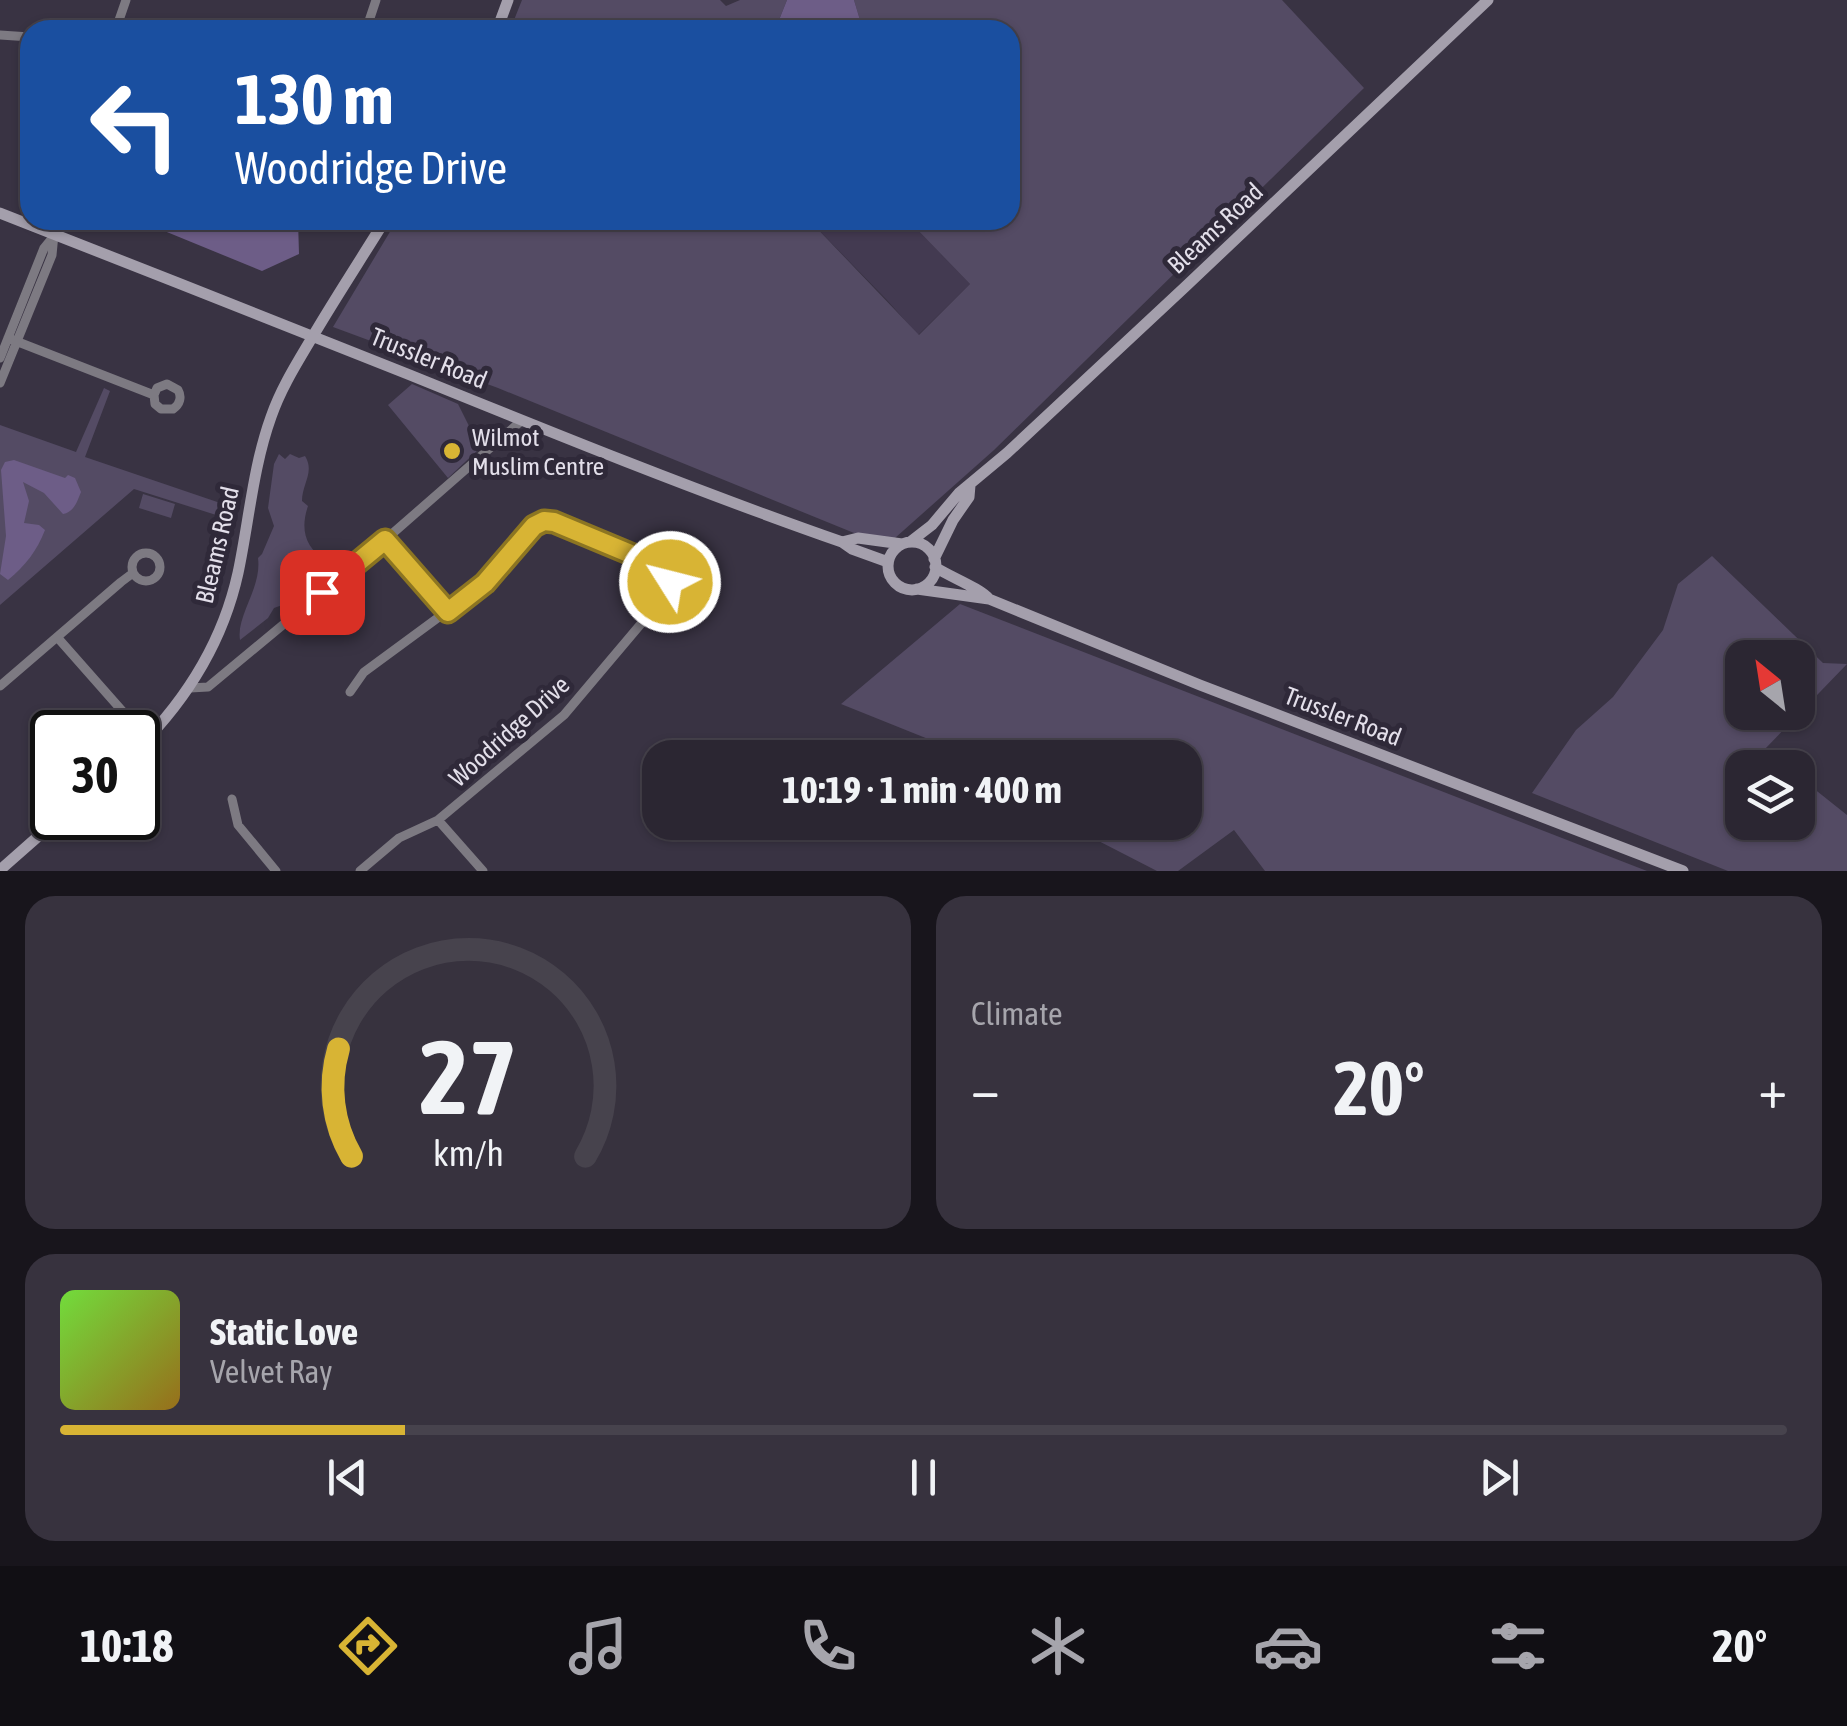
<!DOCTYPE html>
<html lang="en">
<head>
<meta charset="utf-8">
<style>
	:root { --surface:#2b2632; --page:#37323e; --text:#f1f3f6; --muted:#a6a5ac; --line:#47434d; --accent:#d8b434 }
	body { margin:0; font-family:"Asap Condensed",sans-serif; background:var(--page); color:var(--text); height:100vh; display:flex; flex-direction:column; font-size:38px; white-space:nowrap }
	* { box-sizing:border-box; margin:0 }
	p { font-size:32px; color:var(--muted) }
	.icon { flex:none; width:55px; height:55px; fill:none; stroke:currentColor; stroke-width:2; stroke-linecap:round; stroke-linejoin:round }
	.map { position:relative; height:871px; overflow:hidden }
	.details { display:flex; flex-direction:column; gap:25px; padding:25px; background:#18151c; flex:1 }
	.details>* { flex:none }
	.guide { position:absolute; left:20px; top:20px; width:1000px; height:210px; border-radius:30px; box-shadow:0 2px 8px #0004,0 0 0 2px var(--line); background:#1a4fa0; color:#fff; overflow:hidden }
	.needle { width:65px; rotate:330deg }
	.fabs { position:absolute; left:1725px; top:640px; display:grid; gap:20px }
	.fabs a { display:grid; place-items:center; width:90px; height:90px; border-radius:20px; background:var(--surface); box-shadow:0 2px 8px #0004,0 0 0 2px var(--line); font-size:50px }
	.speed { position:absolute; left:30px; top:710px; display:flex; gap:20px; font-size:50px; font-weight:700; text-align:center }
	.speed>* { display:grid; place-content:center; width:130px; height:130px; border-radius:50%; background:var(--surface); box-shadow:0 2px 8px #0004,0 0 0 2px var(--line); line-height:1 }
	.speed .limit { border:5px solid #111; border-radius:15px; background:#fff; color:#111 }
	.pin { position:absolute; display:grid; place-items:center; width:85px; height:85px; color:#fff; margin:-42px; border-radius:20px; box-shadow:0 5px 15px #0006 }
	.me { position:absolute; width:110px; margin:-55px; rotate:306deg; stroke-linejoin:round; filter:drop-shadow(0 0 8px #0008) }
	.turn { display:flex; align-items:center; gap:35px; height:210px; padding:0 50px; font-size:45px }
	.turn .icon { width:130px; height:130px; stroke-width:2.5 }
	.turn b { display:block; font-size:70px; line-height:85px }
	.big { font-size:75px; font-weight:700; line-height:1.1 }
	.details .widget { flex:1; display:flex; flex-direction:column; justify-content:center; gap:15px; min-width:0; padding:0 35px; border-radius:30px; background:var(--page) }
	.details .dial { align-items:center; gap:0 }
	.dial svg { height:260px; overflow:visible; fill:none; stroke:var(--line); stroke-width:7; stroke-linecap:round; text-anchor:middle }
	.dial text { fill:var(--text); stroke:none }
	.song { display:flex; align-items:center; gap:30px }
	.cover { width:120px; height:120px; border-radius:15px; background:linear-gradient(135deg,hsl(100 70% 55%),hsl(40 70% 35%)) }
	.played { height:10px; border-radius:5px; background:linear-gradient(90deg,var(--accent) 20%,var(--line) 20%) }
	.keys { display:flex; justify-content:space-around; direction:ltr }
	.heat { display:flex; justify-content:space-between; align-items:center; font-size:55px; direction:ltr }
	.details .tiles { flex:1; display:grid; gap:25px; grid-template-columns:1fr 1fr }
	.widget:last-child { grid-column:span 2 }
	.trip { position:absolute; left:642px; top:740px; width:560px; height:100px; border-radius:30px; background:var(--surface); box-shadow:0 2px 8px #0004,0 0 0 2px var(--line); font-weight:700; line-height:100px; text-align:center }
	.tabs { display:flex; height:160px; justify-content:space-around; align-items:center; background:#110f14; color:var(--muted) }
	.tabs .icon { width:70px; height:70px }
	.tabs .on { color:var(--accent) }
	.tabs b { font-size:45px; color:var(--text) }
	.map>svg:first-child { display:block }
	.built { fill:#433a51 }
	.green { fill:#544b64; fill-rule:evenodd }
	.water { fill:#6d5d87 }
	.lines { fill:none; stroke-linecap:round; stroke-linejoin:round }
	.street { stroke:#7d7a82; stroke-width:9 }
	.secondary { stroke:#a49fac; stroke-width:11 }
	.route-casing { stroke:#8c7522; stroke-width:25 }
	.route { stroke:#d8b434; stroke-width:18 }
	.poi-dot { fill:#d8b434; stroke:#2f2939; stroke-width:4 }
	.labels { text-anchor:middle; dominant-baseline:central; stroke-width:10; stroke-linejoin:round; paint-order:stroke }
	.street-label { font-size:25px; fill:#e3dfea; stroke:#2f2939 }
	.poi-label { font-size:25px; fill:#e3dfea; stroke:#2f2939; text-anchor:start }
</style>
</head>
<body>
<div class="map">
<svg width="1847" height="871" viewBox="0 0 1847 871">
	<rect width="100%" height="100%" fill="#393343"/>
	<path class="built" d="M809 220H908L970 284 918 335 887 300Z"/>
	<path class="green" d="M522 0H720L726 6 740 0H787L775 30H510Z
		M854 0H1282L1364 88 994 450 886 546 498 388 333 327 397 220H809L919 335 970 284 908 220H1010V30H863Z
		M412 384 458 404 480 448 448 478 388 405Z
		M104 388 110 391 85 457 232 507V520L134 489 0 605V425L76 452Z
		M279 454 285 459 290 454 299 458 305 456C315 472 302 484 302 501L308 506C300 529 305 548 326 560L322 565 324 573 288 603 274 608 268 618 240 640C236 615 262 588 258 558L262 554 274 526 268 508 274 464Z
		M143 494 175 504 171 518 139 508Z
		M1712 556 1823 663 1847 664 1765 749 1787 767 1742 768V822H1798V776L1847 815V871H1728L1532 793 1576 730 1613 697 1663 630 1678 584ZM1742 658H1798V712H1742Z
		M960 604 1647 871H1265L1234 830 1178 871H1157L1085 834 1086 823 1185 822V758L973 757 841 704Z"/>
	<path class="water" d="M787 0H854L863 30H775Z
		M298 220 299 254 262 271 140 221Z
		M14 460 65 478 68 475 75 478 81 492C77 502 74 512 63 514L44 493 23 482 29 501 24 523 39 525 45 530C37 551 25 566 8 580L0 574 6 536 1 470 5 462Z"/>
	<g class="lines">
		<path class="street" d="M117 26 126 0
			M366 30 376 0
			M0 35 30 37
			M8 338 154 395 155 404 161 409H173C180 404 182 397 178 390L167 384 157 388 154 395
			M0 358 44 248 53 237
			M0 383 52 255 54 234
			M385 540 448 612
			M132 567a14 14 0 1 1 28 0a14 14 0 1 1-28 0Z
			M57 637 147 739
			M0 686 121 582 133 573
			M190 688 208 687 385 540 521 421
			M350 692 364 672 485 583 539 523 554 522 662 567C669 575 671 583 667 593L564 715 438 820 399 838 360 871
			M232 799 238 825 276 871
			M438 820 483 871"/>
		<path class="secondary" d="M105 30 117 26 125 30
			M497 30 508 0
			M0 213C137 267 273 320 410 375 553 433 696 491 842 542L852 549 888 562
			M54 234 60 220
			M842 542 858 538 902 544
			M910 542 932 525 959 493 1007 453 1185 287 1488 0
			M888 566a24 24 0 1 1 48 0a24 24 0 1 1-48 0Z
			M934 559 953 520 969 497 970 485
			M935 567C950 577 980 588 989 599
			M917 589 989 599 1200 685 1683 871
			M138 748C186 700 223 641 238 573 249 521 253 467 271 417 281 388 297 363 313 336 336 297 361 259 385 220
			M0 870 59 818"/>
	</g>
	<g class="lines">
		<defs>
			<path id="route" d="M322 592 385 540 448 612 485 583 534 526 544 521 554 522 662 567 670 582"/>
		</defs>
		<use href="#route" class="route-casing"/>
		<use href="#route" class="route"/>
	</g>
	<circle class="poi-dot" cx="452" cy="451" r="10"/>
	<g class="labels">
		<g class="street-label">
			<text transform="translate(1215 228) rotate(-43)">Bleams Road</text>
			<text transform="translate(429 358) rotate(22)">Trussler Road</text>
			<text transform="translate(217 545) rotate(-77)">Bleams Road</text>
			<text transform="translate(1343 716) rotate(21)">Trussler Road</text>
			<text transform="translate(509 731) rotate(-42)">Woodridge Drive</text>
		</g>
		<g class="poi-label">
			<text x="472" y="437">Wilmot<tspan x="472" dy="29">Muslim Centre</tspan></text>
		</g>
	</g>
</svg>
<div class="fabs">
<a><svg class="needle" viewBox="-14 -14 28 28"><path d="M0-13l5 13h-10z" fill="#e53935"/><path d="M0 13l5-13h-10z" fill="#a6a5ac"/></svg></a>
<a><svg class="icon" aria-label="layers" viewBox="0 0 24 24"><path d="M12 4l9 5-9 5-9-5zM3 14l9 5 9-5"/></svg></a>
</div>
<div class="speed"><div class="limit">30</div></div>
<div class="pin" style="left:322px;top:592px;background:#d93025"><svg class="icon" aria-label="arrive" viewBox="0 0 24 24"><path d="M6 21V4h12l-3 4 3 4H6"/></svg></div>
<svg class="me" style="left:670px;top:582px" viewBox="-20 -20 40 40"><circle r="17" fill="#d8b434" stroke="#fff" stroke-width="3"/><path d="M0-11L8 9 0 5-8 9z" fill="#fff"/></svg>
<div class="trip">10:19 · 1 min · 400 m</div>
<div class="guide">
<div class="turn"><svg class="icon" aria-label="left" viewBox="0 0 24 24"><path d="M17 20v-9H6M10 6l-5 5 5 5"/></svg><div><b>130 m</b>Woodridge Drive</div></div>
</div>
</div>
<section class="details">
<div class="tiles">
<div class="widget dial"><svg viewBox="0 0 100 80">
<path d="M14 69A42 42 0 1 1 86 69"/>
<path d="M14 69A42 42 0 0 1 10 36" stroke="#d8b434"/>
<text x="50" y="56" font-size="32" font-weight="700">27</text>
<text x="50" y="72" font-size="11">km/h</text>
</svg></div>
<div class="widget"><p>Climate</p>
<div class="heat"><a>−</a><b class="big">20°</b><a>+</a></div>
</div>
<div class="widget">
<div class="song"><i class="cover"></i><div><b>Static Love</b><p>Velvet Ray</p></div></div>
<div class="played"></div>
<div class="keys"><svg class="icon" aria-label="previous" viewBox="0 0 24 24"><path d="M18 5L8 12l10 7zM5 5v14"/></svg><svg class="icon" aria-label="pause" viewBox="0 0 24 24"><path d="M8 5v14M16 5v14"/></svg><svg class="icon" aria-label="next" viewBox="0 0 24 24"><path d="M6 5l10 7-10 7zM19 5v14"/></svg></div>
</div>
</div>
</section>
<nav class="tabs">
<b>10:18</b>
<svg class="icon on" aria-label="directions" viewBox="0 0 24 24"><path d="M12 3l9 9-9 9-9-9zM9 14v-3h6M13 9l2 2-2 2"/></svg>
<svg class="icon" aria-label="music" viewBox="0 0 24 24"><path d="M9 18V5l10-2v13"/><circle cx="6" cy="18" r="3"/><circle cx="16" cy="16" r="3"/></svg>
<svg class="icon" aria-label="phone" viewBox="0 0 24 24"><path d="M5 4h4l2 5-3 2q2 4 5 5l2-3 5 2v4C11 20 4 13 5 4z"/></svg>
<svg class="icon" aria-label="climate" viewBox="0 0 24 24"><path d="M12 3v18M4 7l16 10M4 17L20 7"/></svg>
<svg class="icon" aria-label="car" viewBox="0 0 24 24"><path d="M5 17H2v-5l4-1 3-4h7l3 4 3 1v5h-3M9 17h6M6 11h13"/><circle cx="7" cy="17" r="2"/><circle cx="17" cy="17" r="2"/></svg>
<svg class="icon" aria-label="filters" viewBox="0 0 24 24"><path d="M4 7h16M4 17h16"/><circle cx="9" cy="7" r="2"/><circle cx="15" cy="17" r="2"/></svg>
<b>20°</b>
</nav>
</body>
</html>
